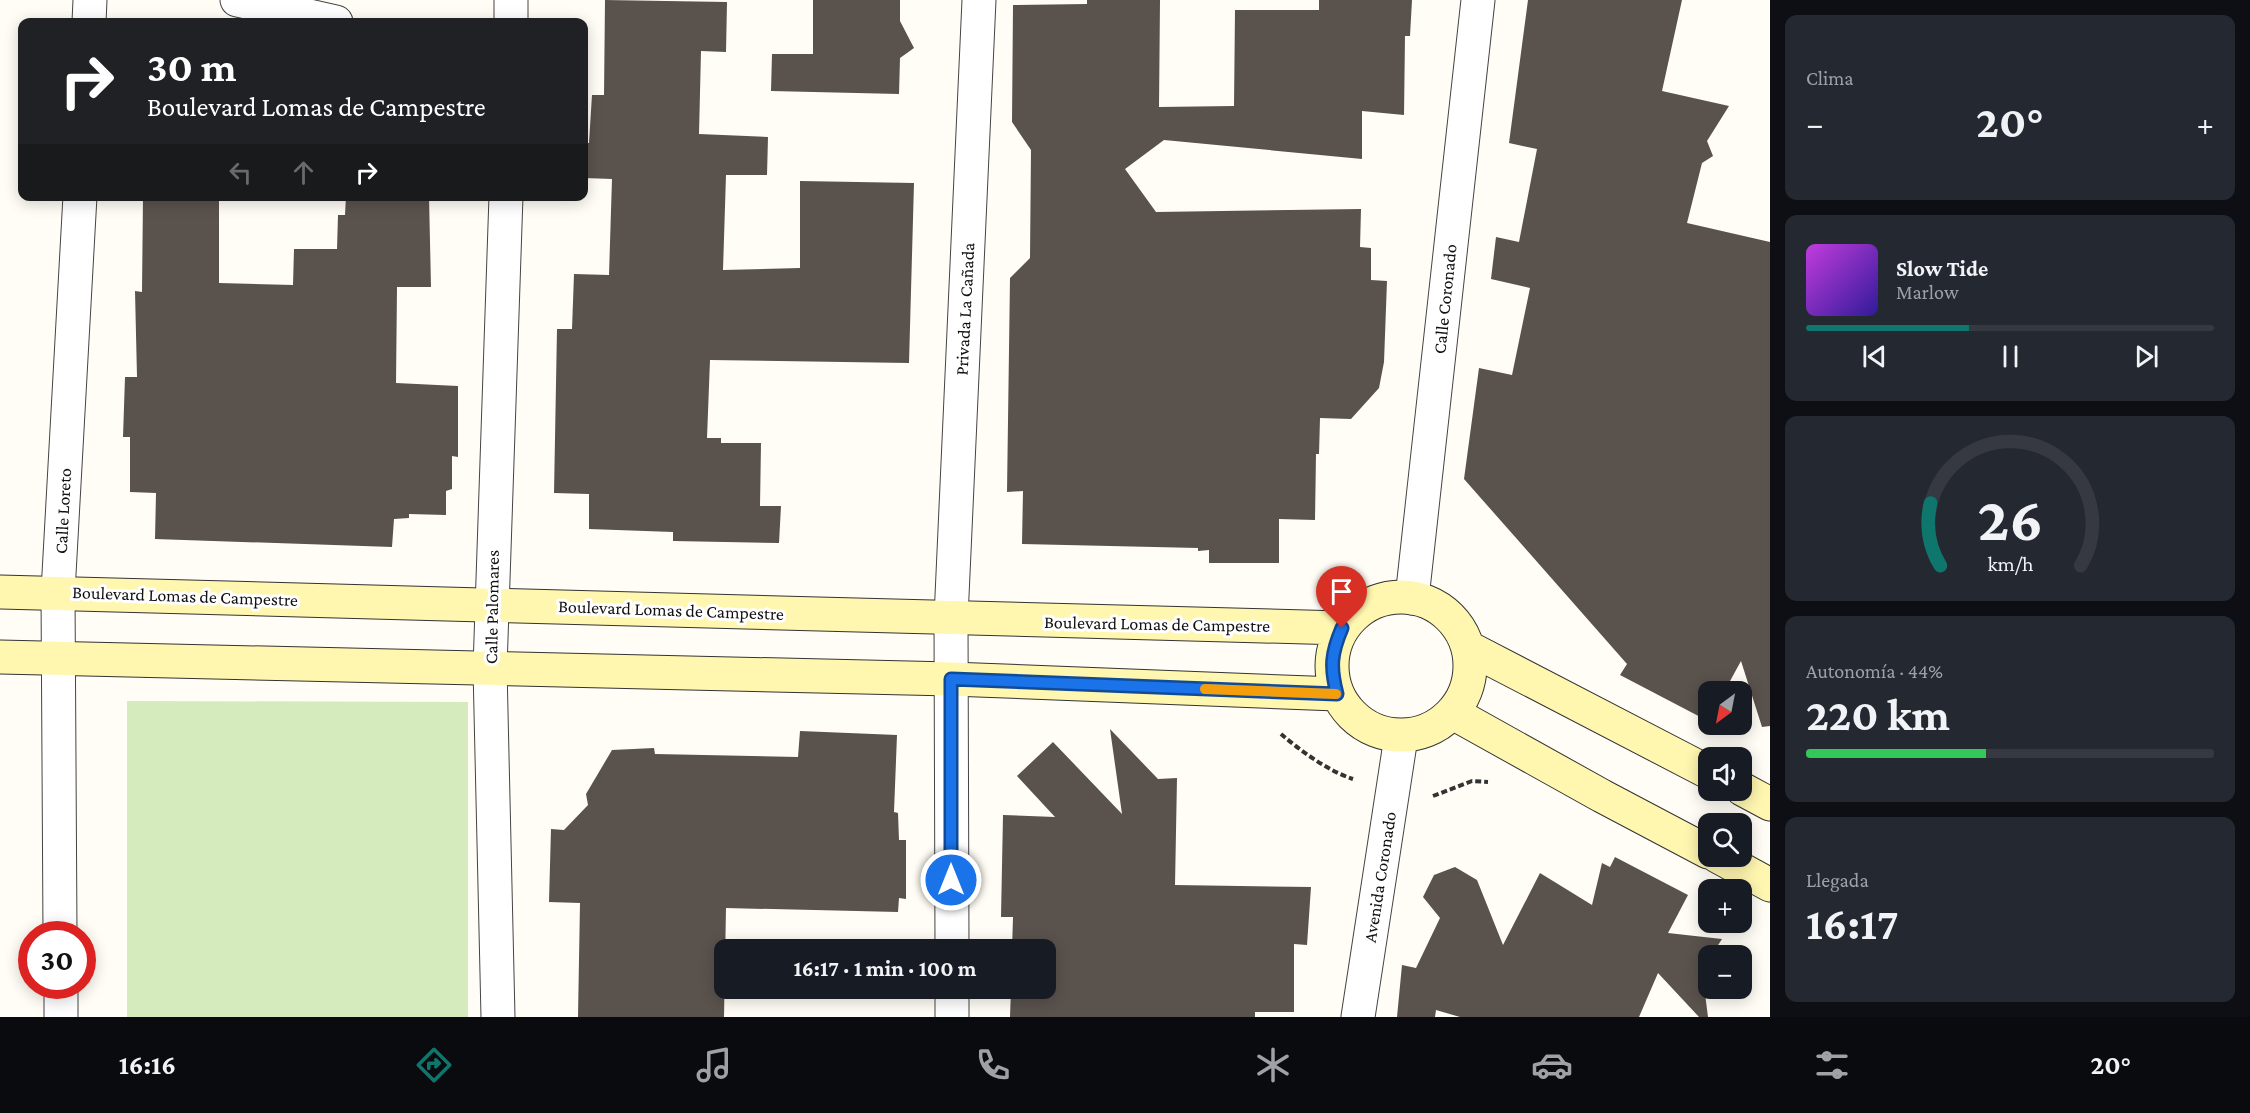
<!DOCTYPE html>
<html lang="es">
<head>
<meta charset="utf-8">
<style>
	:root { --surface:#171b24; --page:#242831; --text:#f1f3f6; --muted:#9ea1a6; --line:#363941; --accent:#0f766e }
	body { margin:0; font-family:"Crimson Pro",serif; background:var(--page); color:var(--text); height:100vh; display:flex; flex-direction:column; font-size:22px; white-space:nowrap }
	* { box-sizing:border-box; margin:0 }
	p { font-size:20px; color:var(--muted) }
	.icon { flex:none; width:33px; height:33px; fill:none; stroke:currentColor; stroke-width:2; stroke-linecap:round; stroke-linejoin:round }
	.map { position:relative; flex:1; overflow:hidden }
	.details { display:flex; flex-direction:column; gap:15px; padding:15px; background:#0d0f14; width:480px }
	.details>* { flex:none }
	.guide { position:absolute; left:18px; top:18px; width:570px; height:183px; border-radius:12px; box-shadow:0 3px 15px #0003; background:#202124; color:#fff; overflow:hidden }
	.needle { width:39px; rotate:212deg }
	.buttons { position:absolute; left:1698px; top:681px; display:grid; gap:12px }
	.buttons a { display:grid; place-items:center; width:54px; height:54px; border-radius:12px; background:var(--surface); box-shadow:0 3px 15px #0003; font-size:30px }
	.speed { position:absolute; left:18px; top:921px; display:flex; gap:12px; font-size:30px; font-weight:700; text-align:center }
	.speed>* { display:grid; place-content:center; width:78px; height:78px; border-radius:50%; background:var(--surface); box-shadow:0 3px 15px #0003; line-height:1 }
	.speed .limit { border:9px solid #d22; background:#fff; color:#111 }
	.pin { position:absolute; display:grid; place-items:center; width:51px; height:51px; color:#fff; margin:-62px -26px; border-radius:50% 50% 50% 0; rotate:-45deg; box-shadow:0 0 6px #0007 }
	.pin .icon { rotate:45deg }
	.me { position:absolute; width:66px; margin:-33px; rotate:0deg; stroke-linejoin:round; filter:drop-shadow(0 0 4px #0008) }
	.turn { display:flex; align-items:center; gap:21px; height:126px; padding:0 30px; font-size:27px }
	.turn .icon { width:78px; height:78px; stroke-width:2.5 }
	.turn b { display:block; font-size:42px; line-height:51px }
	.lanes { display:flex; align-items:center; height:57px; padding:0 30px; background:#0003; justify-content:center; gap:30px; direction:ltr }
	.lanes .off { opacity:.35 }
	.big { font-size:45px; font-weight:700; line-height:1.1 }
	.details .widget { flex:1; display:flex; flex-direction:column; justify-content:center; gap:9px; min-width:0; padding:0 21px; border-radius:12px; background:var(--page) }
	.details .dial { align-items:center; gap:0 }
	.dial svg { height:156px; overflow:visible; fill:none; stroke:var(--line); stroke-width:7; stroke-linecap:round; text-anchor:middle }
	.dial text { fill:var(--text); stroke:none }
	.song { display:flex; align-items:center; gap:18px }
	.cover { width:72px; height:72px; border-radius:9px; background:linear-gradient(135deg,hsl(290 70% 55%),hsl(250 70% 35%)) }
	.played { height:6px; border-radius:3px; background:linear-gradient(90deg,var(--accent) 40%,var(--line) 40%) }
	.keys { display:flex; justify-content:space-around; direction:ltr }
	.heat { display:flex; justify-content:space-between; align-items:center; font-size:33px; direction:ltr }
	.charge { height:9px; border-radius:4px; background:linear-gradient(90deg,#34c759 44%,var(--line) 0) }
	.trip { position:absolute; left:714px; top:939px; width:342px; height:60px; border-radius:12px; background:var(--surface); box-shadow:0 3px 15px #0003; font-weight:700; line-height:60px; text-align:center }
	.menu { display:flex; height:96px; justify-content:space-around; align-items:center; background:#090b0e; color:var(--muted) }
	.menu .icon { width:42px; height:42px }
	.menu .active { color:var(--accent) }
	.menu b { font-size:27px; color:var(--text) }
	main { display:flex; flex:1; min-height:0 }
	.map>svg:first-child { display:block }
	.green { fill:#d5ebbd }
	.building { fill:#5a524d }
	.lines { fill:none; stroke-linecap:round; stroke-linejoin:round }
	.minor-casing { stroke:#444; stroke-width:35 }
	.secondary-casing { stroke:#333; stroke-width:35 }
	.path { stroke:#333; stroke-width:4; stroke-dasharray:6 3; stroke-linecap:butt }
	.minor { stroke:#fff; stroke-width:33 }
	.secondary { stroke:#fff6b0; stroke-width:33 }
	.route-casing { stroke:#114b97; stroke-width:15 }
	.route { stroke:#1a73e8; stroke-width:10 }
	.slow { stroke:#f59e0b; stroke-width:10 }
	.labels { text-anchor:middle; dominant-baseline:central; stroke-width:6; stroke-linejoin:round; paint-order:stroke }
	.street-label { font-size:18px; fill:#111; stroke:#fff }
</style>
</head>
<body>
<main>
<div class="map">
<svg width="1770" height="1017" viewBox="0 0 1770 1017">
	<rect width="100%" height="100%" fill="#fffdf5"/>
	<path class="green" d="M127 701 468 702V1017H127Z"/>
	<path class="building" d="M605 0 727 2 726 52 701 51 699 134 768 137 767 175H726L723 270 800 268V181L914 183 909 363 710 360 707 438H721V443H761L760 506H781L779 543 673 541V532L589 529V494L554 493 557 329H572L574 274 609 275 612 179 584 178V143H589L592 95H604Z
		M813 0H900V21L914 48 900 58 899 94 771 91 772 54H813Z
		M1087 0H1160L1159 107 1234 106 1235 10H1319V0H1412L1410 36H1405L1404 115 1362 111V159L1164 140 1125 169 1156 212 1361 209 1360 247 1371 248V280L1387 281 1384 362 1379 388 1351 419 1320 418 1319 454H1316L1315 520 1279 519V563H1209V550L1198 551V548L1022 544 1023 491 1007 492 1010 278 1030 258 1031 150 1012 122 1013 5 1087 4Z
		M1528 0H1682L1662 91 1729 106 1707 141 1713 156 1702 163 1687 223 1770 242V726L1762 727 1741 661 1724 692H1708V721L1620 675 1627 664 1464 479 1479 368 1512 375 1530 288 1491 279 1496 237 1519 242 1537 149 1509 143Z
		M143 196H219V283L293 285 294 249H337L338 215H345L346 196H429L431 287H397L396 383 458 386V457L452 456V489L446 491V515L409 514V518L394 519 392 547 155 539 156 493 130 492V437H123L125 377H137L135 291 142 292Z
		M1110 729 1158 779 1177 778 1175 885 1311 887 1307 945 1294 944V1012H1255V1017H1010L1011 988H1046V950H1012L1013 917H1001L1003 815 1055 817 1017 776 1053 742 1122 814Z
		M800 731 897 735 894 812 898 813 899 840H906V899L899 898 898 912 726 908 724 1017H578L580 903 549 902 551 829 564 830 588 805 586 794 612 750 654 748 655 754 798 757Z
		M1615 857 1688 895 1668 933 1722 939 1711 956H1708V959L1702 970 1708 1017H1699L1658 973 1639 1017H1460L1436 1010 1435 1017H1397L1402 965 1416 968 1440 918 1423 897 1434 875 1455 867 1477 880 1503 945 1540 873 1592 905 1602 863 1610 867Z"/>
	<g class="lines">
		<defs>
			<path id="minor" d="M237 0 336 22
				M511 0V22
				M89 22 90 0
				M1412 598 1478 0
				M60 934 58 592 80 196
				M952 950 951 618 979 0
				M61 986V1017
				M952 988V1017
				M498 1017 490 668 506 196
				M1358 1017 1401 737"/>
			<path id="secondary" d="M0 592 1342 628
				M1332 666a69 69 0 1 1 138 0a69 69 0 1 1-138 0Z
				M1469 648 1708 772
				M0 657 951 679 1337 694
				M1453 713 1602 796 1708 852
				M1742 789 1770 804
				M1717 856 1770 885"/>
		</defs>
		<use href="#minor" class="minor-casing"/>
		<use href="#secondary" class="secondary-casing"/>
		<path class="path" d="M1281 734C1301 751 1328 771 1353 779
			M1433 796 1472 781 1488 782"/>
		<use href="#minor" class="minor"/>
		<use href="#secondary" class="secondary"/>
	</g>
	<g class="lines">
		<defs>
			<path id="route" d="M951 880V679L1337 694C1330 667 1331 654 1342 628"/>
		</defs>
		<use href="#route" class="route-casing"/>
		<use href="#route" class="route"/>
		<path class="slow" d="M1205 689 1336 694"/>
	</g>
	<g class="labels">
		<g class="street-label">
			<text transform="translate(1445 299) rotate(-84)">Calle Coronado</text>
			<text transform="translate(965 309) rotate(-87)">Privada La Cañada</text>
			<text transform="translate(63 511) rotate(-87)">Calle Loreto</text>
			<text transform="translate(185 596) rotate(2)">Boulevard Lomas de Campestre</text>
			<text transform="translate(492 607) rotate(-89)">Calle Palomares</text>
			<text transform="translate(671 610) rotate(2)">Boulevard Lomas de Campestre</text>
			<text transform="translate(1157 624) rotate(1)">Boulevard Lomas de Campestre</text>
			<text transform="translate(1380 877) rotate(-81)">Avenida Coronado</text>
		</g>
	</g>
</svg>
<div class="buttons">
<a><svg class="needle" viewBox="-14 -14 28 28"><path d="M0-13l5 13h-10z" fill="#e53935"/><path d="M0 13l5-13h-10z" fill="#9ea1a6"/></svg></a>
<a><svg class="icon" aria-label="sound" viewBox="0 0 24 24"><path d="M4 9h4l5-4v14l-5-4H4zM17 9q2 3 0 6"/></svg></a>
<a><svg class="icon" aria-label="search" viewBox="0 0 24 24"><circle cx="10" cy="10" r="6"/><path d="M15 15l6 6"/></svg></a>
<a>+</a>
<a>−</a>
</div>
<div class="speed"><div class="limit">30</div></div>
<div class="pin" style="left:1342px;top:628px;background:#d93025"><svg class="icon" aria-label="arrive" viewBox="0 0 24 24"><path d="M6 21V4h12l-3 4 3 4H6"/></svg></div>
<svg class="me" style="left:951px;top:880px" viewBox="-20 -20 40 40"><circle r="17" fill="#1a73e8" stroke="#fff" stroke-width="3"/><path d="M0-11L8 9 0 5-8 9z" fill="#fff"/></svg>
<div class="trip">16:17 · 1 min · 100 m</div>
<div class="guide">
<div class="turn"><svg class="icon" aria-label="right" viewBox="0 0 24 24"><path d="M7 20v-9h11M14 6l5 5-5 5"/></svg><div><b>30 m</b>Boulevard Lomas de Campestre</div></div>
<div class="lanes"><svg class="icon off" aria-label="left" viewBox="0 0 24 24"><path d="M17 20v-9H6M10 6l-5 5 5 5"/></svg><svg class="icon off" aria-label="ahead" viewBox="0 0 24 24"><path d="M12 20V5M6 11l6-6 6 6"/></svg><svg class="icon" aria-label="right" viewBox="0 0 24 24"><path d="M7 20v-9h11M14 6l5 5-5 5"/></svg></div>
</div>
</div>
<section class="details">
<div class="widget"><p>Clima</p>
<div class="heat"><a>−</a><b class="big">20°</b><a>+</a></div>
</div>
<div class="widget">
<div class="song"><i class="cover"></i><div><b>Slow Tide</b><p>Marlow</p></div></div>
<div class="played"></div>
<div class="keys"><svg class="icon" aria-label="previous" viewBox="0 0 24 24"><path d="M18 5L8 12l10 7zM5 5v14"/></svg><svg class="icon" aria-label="pause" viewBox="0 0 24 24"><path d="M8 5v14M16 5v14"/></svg><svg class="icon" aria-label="next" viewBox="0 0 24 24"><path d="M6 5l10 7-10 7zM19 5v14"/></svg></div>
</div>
<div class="widget dial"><svg viewBox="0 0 100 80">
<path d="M14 69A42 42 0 1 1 86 69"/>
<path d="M14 69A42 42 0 0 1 9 37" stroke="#0f766e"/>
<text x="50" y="56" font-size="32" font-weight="700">26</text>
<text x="50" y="72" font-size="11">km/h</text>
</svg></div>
<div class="widget"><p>Autonomía · 44%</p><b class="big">220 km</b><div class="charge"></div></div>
<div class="widget"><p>Llegada</p><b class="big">16:17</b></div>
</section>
</main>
<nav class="menu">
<b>16:16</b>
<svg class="icon active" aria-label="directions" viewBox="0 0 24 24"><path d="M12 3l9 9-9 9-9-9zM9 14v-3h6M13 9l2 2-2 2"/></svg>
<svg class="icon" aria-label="music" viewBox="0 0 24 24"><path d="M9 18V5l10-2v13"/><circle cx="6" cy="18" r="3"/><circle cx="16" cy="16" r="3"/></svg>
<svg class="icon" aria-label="phone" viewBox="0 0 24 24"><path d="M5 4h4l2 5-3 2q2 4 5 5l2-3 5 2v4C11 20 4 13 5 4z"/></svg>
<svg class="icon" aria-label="climate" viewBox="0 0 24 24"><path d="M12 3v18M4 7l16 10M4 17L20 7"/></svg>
<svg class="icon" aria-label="car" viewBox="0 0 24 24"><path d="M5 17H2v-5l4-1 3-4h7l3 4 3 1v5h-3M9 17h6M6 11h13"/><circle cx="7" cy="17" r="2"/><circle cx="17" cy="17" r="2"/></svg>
<svg class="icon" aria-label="filters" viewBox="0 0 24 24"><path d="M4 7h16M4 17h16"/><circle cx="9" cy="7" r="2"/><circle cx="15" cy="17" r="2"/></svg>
<b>20°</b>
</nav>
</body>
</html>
